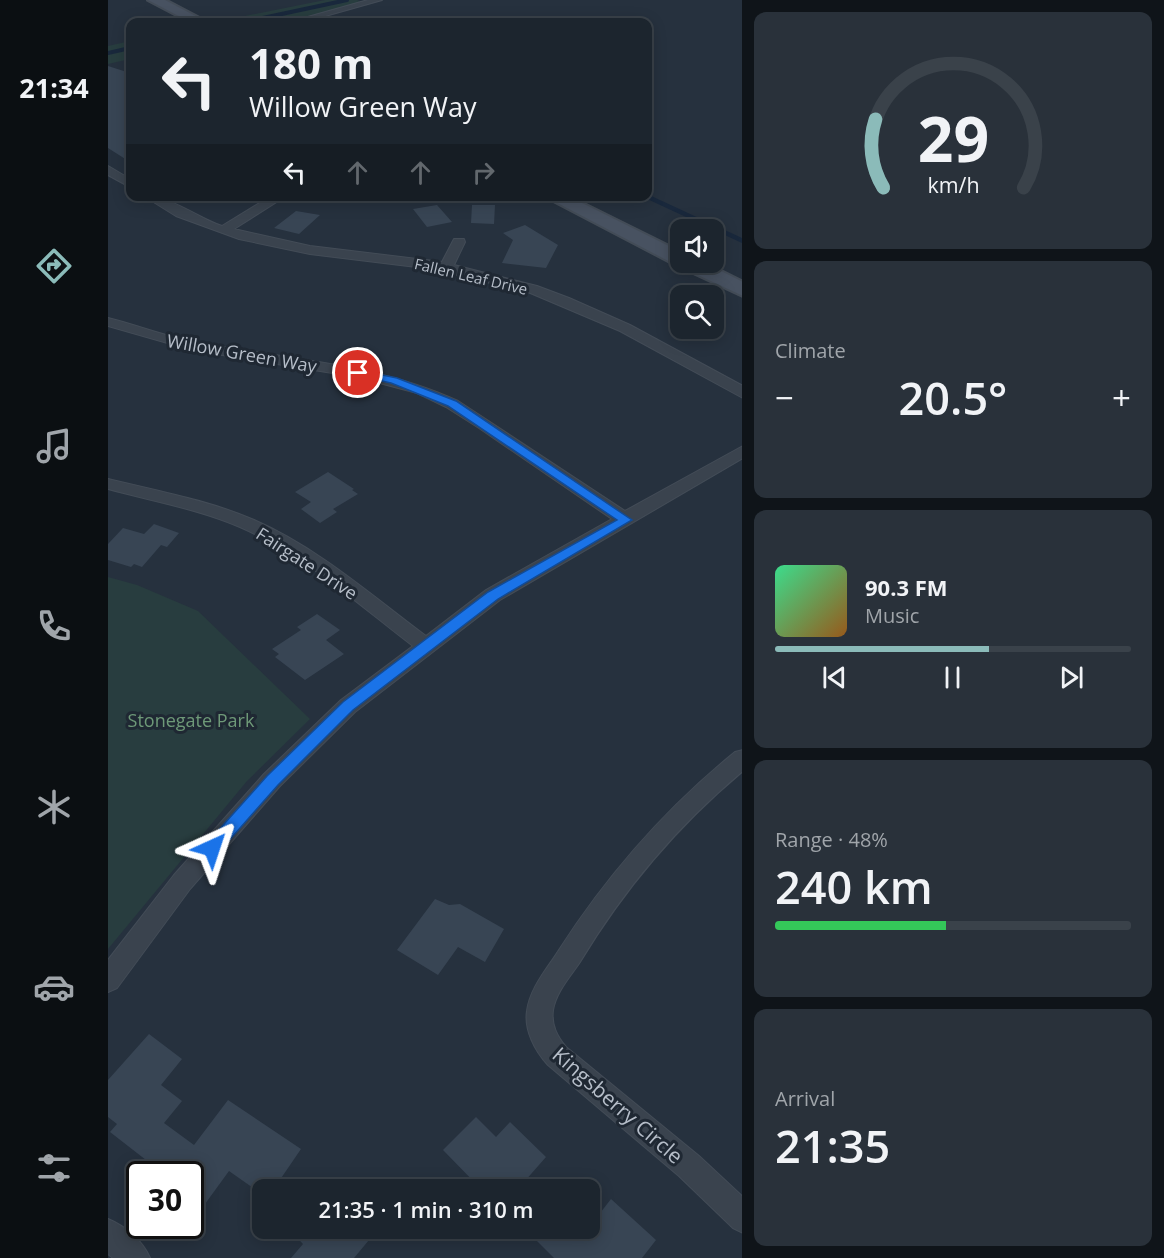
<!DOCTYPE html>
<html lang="en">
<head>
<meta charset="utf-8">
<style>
	:root { --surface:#1c252e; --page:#29313a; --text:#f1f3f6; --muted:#a0a5aa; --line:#3a424a; --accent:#8bbbb9 }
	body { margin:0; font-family:"Open Sans",sans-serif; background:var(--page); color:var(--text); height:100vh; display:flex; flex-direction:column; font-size:22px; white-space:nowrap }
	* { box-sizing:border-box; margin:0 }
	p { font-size:20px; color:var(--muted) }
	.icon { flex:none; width:33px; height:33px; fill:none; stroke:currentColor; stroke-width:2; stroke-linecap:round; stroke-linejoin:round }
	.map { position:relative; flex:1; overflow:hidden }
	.drawer { display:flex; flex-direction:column; gap:12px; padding:12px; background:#0f1419; width:422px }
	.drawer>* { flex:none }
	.hud { position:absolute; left:18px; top:18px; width:526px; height:183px; border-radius:12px; box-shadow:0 3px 15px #0003,0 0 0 2px var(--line); background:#1c252e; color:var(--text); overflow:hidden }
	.tools { position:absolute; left:562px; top:219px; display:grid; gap:12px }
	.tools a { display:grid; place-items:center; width:54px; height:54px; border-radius:12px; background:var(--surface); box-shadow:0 3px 15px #0003,0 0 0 2px var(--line); font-size:30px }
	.speed { position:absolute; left:18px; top:1161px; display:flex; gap:12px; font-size:30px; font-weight:700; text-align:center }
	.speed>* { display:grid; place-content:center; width:78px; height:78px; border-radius:50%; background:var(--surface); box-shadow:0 3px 15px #0003,0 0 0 2px var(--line); line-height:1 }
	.speed .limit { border:3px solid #111; border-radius:9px; background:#fff; color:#111 }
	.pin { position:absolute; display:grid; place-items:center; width:51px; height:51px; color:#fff; margin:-26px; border:3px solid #fff; border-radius:50%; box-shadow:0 2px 6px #0007 }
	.me { position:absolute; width:66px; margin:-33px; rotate:42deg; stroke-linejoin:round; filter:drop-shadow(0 0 4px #0008) }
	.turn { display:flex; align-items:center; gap:21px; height:126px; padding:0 24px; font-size:27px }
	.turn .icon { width:78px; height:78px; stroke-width:2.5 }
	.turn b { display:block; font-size:42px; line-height:51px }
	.lanes { display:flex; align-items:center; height:57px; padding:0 24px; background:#0003; justify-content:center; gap:30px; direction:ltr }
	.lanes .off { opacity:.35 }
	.big { font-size:45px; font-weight:600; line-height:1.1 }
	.drawer .tile { flex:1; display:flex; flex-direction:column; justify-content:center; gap:9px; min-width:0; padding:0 21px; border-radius:12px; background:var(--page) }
	.drawer .dial { align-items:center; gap:0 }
	.dial svg { height:156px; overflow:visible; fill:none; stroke:var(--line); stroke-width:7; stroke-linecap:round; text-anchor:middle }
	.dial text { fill:var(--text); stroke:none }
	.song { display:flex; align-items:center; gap:18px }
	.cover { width:72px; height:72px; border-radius:9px; background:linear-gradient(135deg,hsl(150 70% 55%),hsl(30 70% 35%)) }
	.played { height:6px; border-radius:3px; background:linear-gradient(90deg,var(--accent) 60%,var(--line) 60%) }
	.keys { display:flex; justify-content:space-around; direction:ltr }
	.heat { display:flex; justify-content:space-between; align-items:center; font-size:33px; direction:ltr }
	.charge { height:9px; border-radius:4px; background:linear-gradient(90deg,#34c759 48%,var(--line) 0) }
	.trip { position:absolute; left:144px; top:1179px; width:348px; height:60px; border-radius:12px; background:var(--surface); box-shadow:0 3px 15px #0003,0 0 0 2px var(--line); font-weight:600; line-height:60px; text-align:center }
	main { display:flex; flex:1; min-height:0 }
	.dock { display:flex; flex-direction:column; width:108px; justify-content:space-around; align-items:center; background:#0b0f12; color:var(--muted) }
	.dock .icon { width:42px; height:42px }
	.dock .on { color:var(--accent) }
	.dock b { font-size:27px; color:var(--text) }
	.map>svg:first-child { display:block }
	.green { fill:#283d3f }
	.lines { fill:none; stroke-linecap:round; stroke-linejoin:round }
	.stream-far1 { stroke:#19283c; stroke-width:4 }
	.stream { stroke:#19283c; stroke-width:4.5 }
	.building { fill:#384554 }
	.minor-casing { stroke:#434c57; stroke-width:2 }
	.secondary-casing { stroke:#434c57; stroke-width:4 }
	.minor { fill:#3a434e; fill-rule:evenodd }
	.secondary { fill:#485261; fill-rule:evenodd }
	.route { fill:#1a73e8; stroke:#114b97; stroke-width:1.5 }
	.labels { text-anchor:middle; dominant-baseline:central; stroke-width:6; stroke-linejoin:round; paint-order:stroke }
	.far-street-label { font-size:15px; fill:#b6bec9; stroke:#1f2833 }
	.street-label { font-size:18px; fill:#b6bec9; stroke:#1f2833 }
	.park-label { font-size:18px; fill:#6e9978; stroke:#1f2833 }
	.near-street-label { font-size:21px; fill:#b6bec9; stroke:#1f2833 }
</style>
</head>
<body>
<main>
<nav class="dock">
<b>21:34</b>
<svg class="icon on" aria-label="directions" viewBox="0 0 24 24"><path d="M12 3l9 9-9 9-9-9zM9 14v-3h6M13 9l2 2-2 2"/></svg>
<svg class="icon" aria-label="music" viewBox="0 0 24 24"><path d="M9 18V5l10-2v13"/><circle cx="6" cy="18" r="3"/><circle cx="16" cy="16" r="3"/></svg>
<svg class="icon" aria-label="phone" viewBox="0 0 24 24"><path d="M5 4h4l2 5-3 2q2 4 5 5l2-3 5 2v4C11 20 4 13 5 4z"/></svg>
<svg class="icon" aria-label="climate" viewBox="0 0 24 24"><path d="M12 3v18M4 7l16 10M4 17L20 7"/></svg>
<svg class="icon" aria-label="car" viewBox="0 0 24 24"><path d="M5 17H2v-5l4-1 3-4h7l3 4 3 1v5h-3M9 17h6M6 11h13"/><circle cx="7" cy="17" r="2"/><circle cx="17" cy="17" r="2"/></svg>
<svg class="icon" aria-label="filters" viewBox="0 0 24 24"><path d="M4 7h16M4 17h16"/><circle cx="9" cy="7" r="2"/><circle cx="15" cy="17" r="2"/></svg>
</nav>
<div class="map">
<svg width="635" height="1258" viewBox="0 0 635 1258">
	<rect width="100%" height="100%" fill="#26313e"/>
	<path class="green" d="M217 0H249L256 3 181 22H107Z
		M22 41V59L0 64V46Z
		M0 577 29 585 90 611 202 719 139 781 0 949Z"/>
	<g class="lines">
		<path class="stream-far1" d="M136 22 239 0
			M0 53 22 48"/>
		<path class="stream" d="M538 196 635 241"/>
	</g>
	<path class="building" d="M0 66 22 73V162L0 148Z
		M329 205 344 222 319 227 305 209Z
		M364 205H387L386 224 363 223Z
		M188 211 212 215 191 234 166 228Z
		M417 225 450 245 438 268 394 263 405 240 395 233Z
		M220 472 246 489 244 490 250 494 225 509 229 512 212 523 193 509 203 502 187 492Z
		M46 524 71 533 59 547 53 545 34 567 26 564 23 567 0 560V544L15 528 36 534Z
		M209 614 232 630 218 640 236 654 197 680 167 657 171 654 164 649 193 630 189 627Z
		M327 899 341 905 352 904 396 929 377 962 350 947 330 975 289 950Z
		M41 1034 74 1059 53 1085 74 1101 56 1123 86 1145 120 1100 193 1149 165 1190H148L121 1171 97 1204 82 1193V1174H56L2 1132 9 1124 0 1117V1080Z
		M368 1117 388 1137 402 1122 438 1157 409 1190H374L335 1150Z
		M503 1199 548 1240 534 1258H446L428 1240 437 1228H482V1210L489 1217Z
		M180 1228H249L261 1240 246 1258H183L195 1244Z"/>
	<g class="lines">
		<defs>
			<path id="minor" d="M260 0H274L196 22H182Z
				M0 166 22 179V187L0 175Z
				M36 196C63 196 88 217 114 226L163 196H178L126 229 202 246 334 262 346 239H356L357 242 346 265 429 286 461 298 522 325 635 386V398L512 331 420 292 325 269 202 254 131 239 68 216Z
				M0 318C29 325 58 337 88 342 176 359 268 363 350 401L517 511 635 446V458L392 600 247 712 172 786 82 889 9 988 0 992V960L66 875 156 774 233 700 305 646C250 604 196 555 132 527 90 509 44 501 0 489V479C49 491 100 500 146 520 210 548 263 595 318 636L378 590 504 519 371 428 338 407 309 393 249 377 84 350 0 326Z
				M635 750V771C569 826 516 889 472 962 462 977 448 992 445 1010 443 1025 449 1036 458 1047L591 1156 635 1197V1233L625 1228 571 1176 440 1065C427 1051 416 1030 419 1011 422 988 439 969 451 950 500 874 557 809 627 752Z
				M0 1219C17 1226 35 1241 42 1258H5L0 1254Z"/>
			<path id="secondary" d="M40 0H57L99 22H82Z
				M436 196H460L573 252V262H595L635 282V296L566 264Z"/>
		</defs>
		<use href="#minor" class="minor-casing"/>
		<use href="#secondary" class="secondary-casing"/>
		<use href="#minor" class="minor"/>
		<use href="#secondary" class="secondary"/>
	</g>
	<path class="route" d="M250 370 289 378 348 401 524 520 390 599 245 710 170 785 110 853H99L96 848 99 843 159 776 235 702 380 592 509 520 340 406 283 383 246 375 244 373Z"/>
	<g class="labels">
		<g class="far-street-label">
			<text transform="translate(363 276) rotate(13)">Fallen Leaf Drive</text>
		</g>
		<g class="street-label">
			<text transform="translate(134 353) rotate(10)">Willow Green Way</text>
			<text transform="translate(199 563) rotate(33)">Fairgate Drive</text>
		</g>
		<g class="park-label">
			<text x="83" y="720">Stonegate Park</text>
		</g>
		<g class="near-street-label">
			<text transform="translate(510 1105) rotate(41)">Kingsberry Circle</text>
		</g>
	</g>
</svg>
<div class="tools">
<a><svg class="icon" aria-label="sound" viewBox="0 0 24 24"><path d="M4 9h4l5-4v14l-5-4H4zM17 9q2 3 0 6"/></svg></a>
<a><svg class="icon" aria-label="search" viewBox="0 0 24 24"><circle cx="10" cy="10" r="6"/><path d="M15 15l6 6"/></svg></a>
</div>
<div class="speed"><div class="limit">30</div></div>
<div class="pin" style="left:250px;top:373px;background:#d93025"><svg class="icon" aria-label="arrive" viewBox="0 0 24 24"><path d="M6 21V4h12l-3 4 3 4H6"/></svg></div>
<svg class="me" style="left:104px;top:848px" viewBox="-20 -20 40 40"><path d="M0-17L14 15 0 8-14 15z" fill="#1a73e8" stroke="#fff" stroke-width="4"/></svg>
<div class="trip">21:35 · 1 min · 310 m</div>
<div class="hud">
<div class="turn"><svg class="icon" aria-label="left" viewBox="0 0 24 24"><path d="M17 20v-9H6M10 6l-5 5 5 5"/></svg><div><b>180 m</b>Willow Green Way</div></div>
<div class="lanes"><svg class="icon" aria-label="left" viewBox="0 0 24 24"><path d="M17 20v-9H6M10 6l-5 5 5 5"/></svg><svg class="icon off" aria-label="ahead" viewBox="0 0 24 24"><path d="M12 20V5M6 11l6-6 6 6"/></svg><svg class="icon off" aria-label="ahead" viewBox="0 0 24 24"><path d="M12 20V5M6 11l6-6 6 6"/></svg><svg class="icon off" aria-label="right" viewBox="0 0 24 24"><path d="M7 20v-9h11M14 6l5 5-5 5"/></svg></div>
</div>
</div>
<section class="drawer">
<div class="tile dial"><svg viewBox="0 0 100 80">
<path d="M14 69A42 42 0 1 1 86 69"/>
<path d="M14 69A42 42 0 0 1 10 34" stroke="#8bbbb9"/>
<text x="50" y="56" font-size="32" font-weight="700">29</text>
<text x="50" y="72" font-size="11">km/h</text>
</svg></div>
<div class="tile"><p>Climate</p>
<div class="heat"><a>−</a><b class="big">20.5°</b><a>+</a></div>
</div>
<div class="tile">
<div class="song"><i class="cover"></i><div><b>90.3 FM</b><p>Music</p></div></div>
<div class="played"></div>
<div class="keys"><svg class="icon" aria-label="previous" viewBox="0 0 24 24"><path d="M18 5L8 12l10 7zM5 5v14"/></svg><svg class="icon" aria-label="pause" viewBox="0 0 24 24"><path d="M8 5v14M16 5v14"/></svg><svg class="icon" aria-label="next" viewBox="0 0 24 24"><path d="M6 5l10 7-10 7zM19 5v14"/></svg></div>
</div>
<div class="tile"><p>Range · 48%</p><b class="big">240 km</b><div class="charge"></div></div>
<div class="tile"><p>Arrival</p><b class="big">21:35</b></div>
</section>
</main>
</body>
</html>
